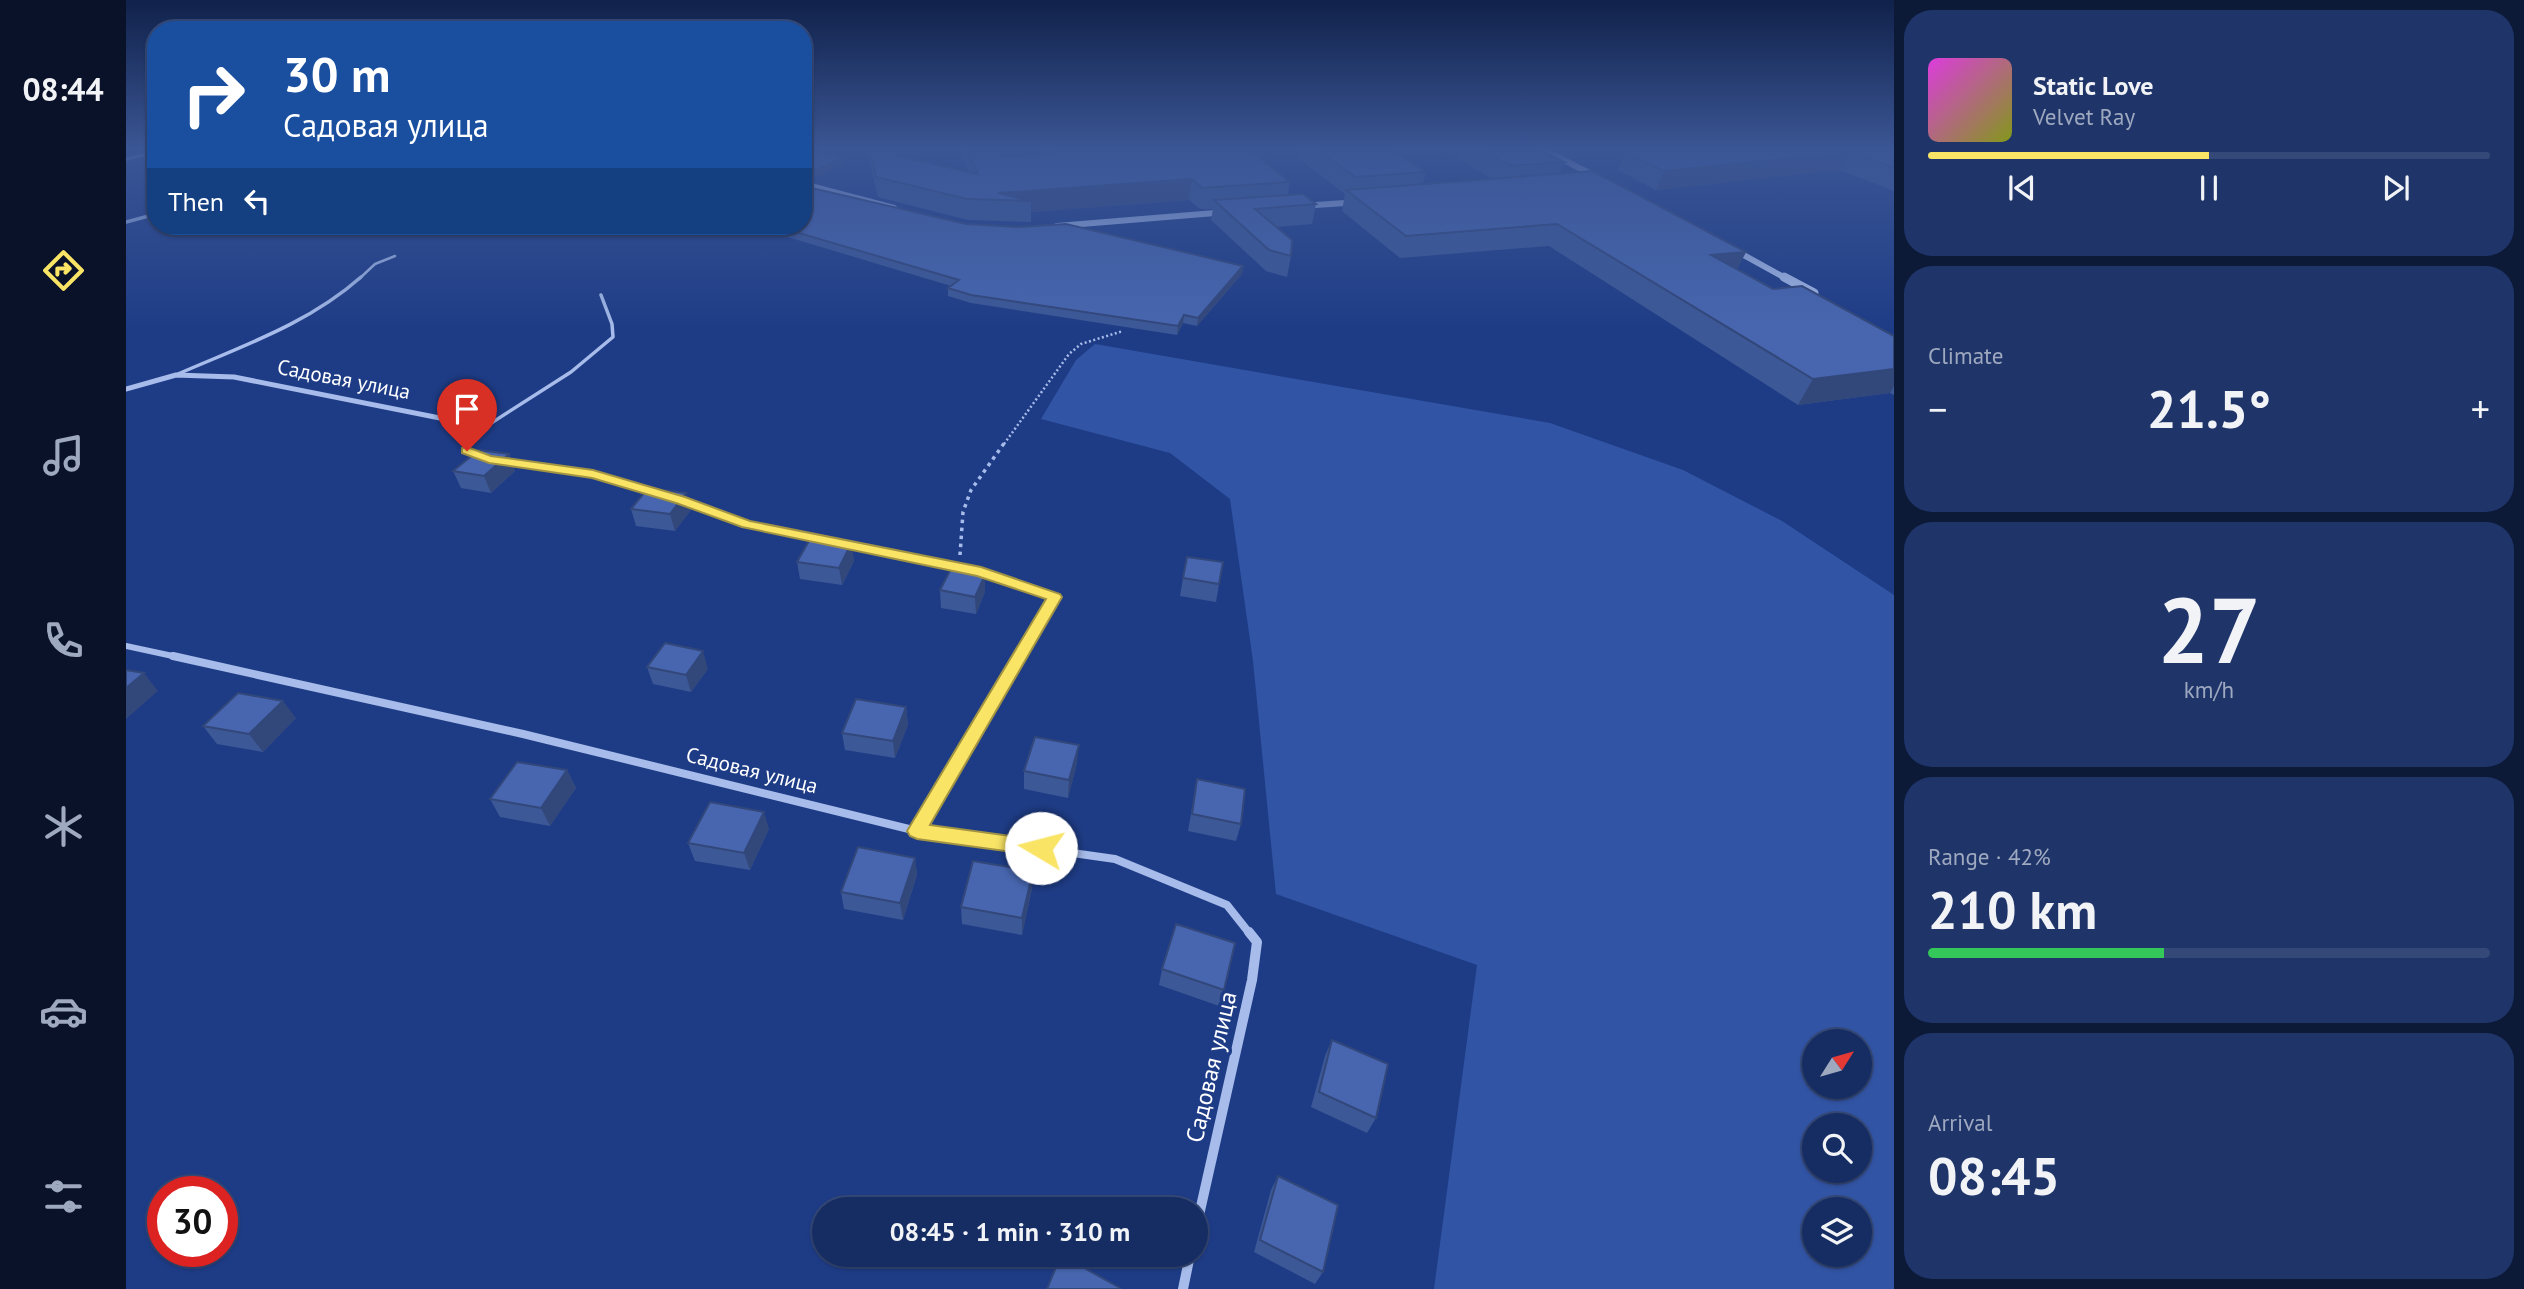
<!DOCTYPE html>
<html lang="en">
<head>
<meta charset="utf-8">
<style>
	:root { --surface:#162d64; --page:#1f356a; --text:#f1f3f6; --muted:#9ea8bf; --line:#354978; --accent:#f9e466 }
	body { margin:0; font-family:"PT Sans",sans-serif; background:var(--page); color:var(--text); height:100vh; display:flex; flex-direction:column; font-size:26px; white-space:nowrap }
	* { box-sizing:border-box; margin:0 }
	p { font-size:23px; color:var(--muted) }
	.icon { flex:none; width:38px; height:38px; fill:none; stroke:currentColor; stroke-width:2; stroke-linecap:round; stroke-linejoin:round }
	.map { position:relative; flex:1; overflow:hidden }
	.details { display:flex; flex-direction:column; gap:10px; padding:10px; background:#0c1937; width:630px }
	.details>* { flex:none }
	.banner { position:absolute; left:21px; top:21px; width:665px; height:214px; border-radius:28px; box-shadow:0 2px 5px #0004,0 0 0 2px var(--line); background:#1a4fa0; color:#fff; overflow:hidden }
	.needle { width:46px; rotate:53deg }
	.buttons { position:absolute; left:1676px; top:1029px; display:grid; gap:14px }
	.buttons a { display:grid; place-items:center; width:70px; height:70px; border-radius:50%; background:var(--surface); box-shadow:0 2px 5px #0004,0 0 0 2px var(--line); font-size:35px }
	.speed { position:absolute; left:21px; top:1176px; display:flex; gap:14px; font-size:35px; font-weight:700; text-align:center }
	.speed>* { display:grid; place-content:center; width:91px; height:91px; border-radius:50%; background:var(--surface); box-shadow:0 2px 5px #0004,0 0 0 2px var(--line); line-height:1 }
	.speed .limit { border:10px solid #d22; background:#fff; color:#111 }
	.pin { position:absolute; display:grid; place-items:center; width:60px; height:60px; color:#fff; margin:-72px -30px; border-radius:50% 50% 50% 0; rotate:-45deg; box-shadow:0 0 7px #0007 }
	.pin .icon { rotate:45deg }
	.me { position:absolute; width:77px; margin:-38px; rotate:278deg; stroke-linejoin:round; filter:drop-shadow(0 0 5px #0008) }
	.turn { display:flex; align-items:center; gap:24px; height:147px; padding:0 21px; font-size:32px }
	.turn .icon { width:91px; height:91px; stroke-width:2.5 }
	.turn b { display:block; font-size:49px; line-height:60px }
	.then { display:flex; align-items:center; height:66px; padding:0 21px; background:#0003; gap:14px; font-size:26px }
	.big { font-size:52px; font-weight:600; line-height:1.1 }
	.details .tile { flex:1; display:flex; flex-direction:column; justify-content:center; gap:10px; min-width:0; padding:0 24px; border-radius:28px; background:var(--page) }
	.details .dial { align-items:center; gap:0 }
	.dial b { font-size:91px; line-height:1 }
	.song { display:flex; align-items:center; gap:21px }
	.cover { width:84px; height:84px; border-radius:10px; background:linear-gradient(135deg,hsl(300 70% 55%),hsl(70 70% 35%)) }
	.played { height:7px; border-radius:4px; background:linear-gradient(90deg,var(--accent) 50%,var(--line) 50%) }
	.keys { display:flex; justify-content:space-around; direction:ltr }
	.heat { display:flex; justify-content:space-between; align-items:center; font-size:38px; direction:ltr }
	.charge { height:10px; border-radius:5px; background:linear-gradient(90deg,#34c759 42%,var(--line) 0) }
	.trip { position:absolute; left:686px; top:1197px; width:396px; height:70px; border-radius:35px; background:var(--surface); box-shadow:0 2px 5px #0004,0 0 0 2px var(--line); font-weight:600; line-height:70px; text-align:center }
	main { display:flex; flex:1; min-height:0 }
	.menu { display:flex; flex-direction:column; width:126px; justify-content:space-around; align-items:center; background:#091228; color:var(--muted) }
	.menu .icon { width:49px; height:49px }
	.menu .active { color:var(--accent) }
	.menu b { font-size:32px; color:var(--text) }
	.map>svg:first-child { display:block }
	.green { fill:#3254a4; fill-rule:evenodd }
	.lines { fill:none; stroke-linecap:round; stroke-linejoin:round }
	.path-far1 { stroke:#a7bcea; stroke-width:2.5; stroke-dasharray:2 2.5; stroke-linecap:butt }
	.path { stroke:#a7bcea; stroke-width:3.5; stroke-dasharray:3.5 4.5; stroke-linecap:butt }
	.service-far1 { stroke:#a7bcea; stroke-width:2.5 }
	.service { stroke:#a7bcea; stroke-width:3.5 }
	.minor-far4 { stroke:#a7bcea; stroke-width:3.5 }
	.minor-far3 { stroke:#a7bcea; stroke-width:5 }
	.minor-far2 { stroke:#a7bcea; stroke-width:6 }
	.minor-far1 { stroke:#a7bcea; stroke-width:8 }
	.minor { stroke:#a7bcea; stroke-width:10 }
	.tertiary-far1 { stroke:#a7bcea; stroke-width:6 }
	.tertiary { stroke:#a7bcea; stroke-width:9 }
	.wall { fill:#3d5896; fill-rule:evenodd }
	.shaded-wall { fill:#32477a }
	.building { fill:#4766af; stroke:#32477a; stroke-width:2 }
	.route { fill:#f9e466; stroke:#a29442; stroke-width:2 }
	.labels { text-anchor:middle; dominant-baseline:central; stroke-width:7; stroke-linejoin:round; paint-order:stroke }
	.street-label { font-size:21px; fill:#fff; stroke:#1e3c86 }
	.near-street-label { font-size:24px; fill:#fff; stroke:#1e3c86 }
</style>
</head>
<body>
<main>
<nav class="menu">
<b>08:44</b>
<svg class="icon active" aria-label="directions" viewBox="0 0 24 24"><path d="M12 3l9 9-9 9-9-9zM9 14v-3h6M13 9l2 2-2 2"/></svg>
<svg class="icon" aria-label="music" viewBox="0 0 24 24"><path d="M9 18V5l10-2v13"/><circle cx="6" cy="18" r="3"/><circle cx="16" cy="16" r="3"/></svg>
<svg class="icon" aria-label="phone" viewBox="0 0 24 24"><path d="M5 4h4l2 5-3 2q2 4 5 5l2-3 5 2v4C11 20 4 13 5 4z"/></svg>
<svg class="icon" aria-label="climate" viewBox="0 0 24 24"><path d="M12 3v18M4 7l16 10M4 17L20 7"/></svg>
<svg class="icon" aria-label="car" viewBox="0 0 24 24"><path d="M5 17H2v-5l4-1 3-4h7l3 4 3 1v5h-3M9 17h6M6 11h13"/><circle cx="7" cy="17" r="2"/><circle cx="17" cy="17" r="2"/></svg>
<svg class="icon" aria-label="filters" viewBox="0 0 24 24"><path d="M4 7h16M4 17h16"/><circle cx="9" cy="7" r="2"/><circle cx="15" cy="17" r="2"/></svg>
</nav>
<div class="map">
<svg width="1768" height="1289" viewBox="0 0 1768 1289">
	<rect width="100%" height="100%" fill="#1e3c86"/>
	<path class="green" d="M969 344 1424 423 1557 470 1656 521 1768 595V1289H1308L1351 965 1150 894 1127 661 1104 499 1044 453 915 419 950 360ZM1689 1041H1734V1087H1689ZM1689 1125H1734V1171H1689ZM1689 1209H1734V1255H1689Z"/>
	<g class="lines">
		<path class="path-far1" d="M878 444 943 354 955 344 997 331"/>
		<path class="path" d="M834 555 837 512 845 490 879 442"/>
		<path class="service-far1" d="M233 279 249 264 269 256"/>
		<path class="service" d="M52 374C116 346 182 324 235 277
			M359 427 445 372 487 337 486 324 475 295"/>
		<path class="minor-far4" d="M0 159 30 152
			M0 222 30 214"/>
		<path class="minor-far3" d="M0 389 50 375 108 377 359 427 340 444"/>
		<path class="minor-far2" d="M342 442 341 451 354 456
			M379 462 467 474 529 492
			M557 501 621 524 855 572 929 597 893 658
			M0 646 56 658"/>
		<path class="minor-far1" d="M47 656 397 734 791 831
			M894 656 791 831 989 859 1101 905 1124 934"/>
		<path class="minor" d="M1069 1233 1126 980 1131 942 1123 932
			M1057 1289 1064 1255"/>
		<path class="tertiary-far1" d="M1418 150 1475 179
			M677 184 768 208
			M1175 206 1234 202
			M931 226 1101 212
			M1605 248 1661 279"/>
		<path class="tertiary" d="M1658 277 1688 293"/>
	</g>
	<path class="wall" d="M677 150 717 158 718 165 683 180 677 179Z
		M741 150H770L771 156 843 172 834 150H873L876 157 918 154 916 150H1415L1438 162 1433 174 1620 252 1611 269 1647 289 1768 336V395L1764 393 1672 405 1423 246 1274 258 1216 211 1219 194 1171 157 1136 159 1164 182 1162 195 1190 204 1186 224 1150 227 1165 256 1161 277 1140 271 1085 220 1087 209H1074L1063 200 905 212V222L842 220 752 197ZM1322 152 1366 179 1297 184 1300 172 1274 155Z
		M1768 150V191L1714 170 1530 190 1492 170 1499 152Z
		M840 224 1117 266 1116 274 1071 326 1057 323 1051 335 845 303 822 296V288L825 286 625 226Z
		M383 454 389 471 365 493 335 488 327 471Z
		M505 509 565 510 549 531 510 526Z
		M725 544 728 561 716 585 674 579 671 562Z
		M1097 562 1090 602 1054 596 1057 578Z
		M859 575V592L850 614 815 608 814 590Z
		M521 667 582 669 565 692 527 684Z
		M780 707 782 725 769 758 719 750 716 733Z
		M170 718 137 752 91 744 77 726Z
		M951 763 942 798 898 789V771Z
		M441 770 450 788 424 826 374 817 364 799Z
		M1071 779 1115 824 1110 841 1062 831Z
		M643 829 624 870 569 861 562 843Z
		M789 858 791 875 777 920 718 909 715 892Z
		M907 871 906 889 896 935 836 924 835 907Z
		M1036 969 1098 990 1093 1006 1033 985Z
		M1206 1040 1250 1118 1241 1133 1185 1107 1199 1056Z
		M1152 1176 1197 1272 1189 1284 1128 1252 1145 1190Z"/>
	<path class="shaded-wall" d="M1113 150H1173L1171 157 1111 161Z
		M1724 152 1714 170 1530 190 1538 171Z
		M717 158 718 165 683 180 682 173Z
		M1066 179 1063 200 905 212V201L872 193Z
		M1620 252 1608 274 1585 255Z
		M1117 266 1116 274 1071 326 1072 318Z
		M1058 315 1057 323 1051 335 1052 326Z
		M1768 369V386L1764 393 1672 405 1687 379Z
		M383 454 389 471 365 493 358 476Z
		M560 493 565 510 549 531 544 514Z
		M725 544 728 561 716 585 713 568Z
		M859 575V592L850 614 849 597Z
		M577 651 582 669 565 692 560 675Z
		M18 673 32 691 0 719V688Z
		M157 701 170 718 137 752 123 734Z
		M780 707 782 725 769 758 767 741Z
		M953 745 951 763 942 798 943 780Z
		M441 770 450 788 424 826 415 808Z
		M638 812 643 829 624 870 618 853Z
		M789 858 791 875 777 920 774 903Z
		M907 871 906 889 896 935V918Z"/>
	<path class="building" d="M677 150H680L717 158 682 173 677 172Z
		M744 150H770L771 156 852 174 842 150H873L876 157 928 154 926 150H1124L1164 182 1076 188 1066 179 872 193 905 201 841 199 750 177Z
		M1192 150H1266L1300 172 1229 177Z
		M1357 150H1415L1438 162 1385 166Z
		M1523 150H1768V168L1724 152 1538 171 1499 152Z
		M1467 171 1620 252 1585 255 1647 289 1676 286 1768 336V369L1687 379 1431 224 1280 236 1220 190Z
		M677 186 840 224 892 227 940 224 1117 266 1072 318 1058 315 1052 326 845 295 822 288 833 280 649 226H677Z
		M1177 194 1190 204 1129 209 1166 240 1165 256 1143 250 1088 200Z
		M353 450 383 454 358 476 327 471Z
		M522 488 560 493 544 514 505 509Z
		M684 539 725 544 713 568 671 562Z
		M1061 557 1097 562 1093 584 1057 578Z
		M825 569 859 575 849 597 814 590Z
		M539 643 577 651 560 675 521 667Z
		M0 670 18 673 0 688Z
		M112 693 157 701 123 734 77 726Z
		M730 699 780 707 767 741 716 733Z
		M909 737 953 745 943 780 898 771Z
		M391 762 441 770 415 808 364 799Z
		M1071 779 1119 789 1115 824 1066 814Z
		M584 802 638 812 618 853 562 843Z
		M732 847 789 858 774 903 715 892Z
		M847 861 907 871 896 918 835 907Z
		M1050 924 1109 943 1098 990 1036 969Z
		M1206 1040 1262 1064 1250 1118 1193 1092Z
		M1152 1176 1212 1205 1197 1272 1134 1240Z
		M935 1255 994 1288V1289H921Z"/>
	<linearGradient id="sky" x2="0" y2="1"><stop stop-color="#10214a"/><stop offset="0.45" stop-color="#3b5695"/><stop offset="1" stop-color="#3b5695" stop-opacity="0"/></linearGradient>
	<rect width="1768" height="330" fill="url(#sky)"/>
	<path class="route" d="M341 447 365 456 467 470 559 497 624 521 855 567 934 594 936 597 804 825 915 840 922 843 924 848 922 854 915 856 791 839 784 836 781 831 920 599 851 576 616 527 550 503 466 478 363 463 336 453V448Z"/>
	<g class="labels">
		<g class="street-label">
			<text transform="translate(218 379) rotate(11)">Садовая улица</text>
			<text transform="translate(626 770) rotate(14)">Садовая улица</text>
		</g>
		<g class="near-street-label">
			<text transform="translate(1085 1067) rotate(-77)">Садовая улица</text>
		</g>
	</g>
</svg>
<div class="buttons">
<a><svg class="needle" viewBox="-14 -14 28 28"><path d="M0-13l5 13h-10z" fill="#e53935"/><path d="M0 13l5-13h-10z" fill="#9ea8bf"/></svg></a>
<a><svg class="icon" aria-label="search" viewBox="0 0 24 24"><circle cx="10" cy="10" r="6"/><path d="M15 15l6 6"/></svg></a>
<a><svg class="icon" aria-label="layers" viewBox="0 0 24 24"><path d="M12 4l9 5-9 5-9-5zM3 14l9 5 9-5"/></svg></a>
</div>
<div class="speed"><div class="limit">30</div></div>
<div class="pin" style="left:341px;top:451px;background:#d93025"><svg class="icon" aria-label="arrive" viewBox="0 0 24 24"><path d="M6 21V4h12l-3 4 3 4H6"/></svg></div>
<svg class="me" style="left:915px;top:848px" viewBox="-20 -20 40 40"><circle r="19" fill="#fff"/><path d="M0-13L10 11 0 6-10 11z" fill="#f9e466"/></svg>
<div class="trip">08:45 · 1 min · 310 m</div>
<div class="banner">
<div class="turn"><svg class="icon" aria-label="right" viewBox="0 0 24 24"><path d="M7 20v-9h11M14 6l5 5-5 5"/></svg><div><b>30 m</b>Садовая улица</div></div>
<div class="then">Then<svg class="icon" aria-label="left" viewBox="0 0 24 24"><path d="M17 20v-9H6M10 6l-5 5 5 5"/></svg></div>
</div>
</div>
<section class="details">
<div class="tile">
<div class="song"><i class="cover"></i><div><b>Static Love</b><p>Velvet Ray</p></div></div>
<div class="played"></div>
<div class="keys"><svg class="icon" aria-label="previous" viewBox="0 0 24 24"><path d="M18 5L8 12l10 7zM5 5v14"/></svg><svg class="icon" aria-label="pause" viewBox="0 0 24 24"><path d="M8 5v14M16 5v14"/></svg><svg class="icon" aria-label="next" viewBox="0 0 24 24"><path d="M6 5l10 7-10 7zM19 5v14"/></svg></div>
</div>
<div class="tile"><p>Climate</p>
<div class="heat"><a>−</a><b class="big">21.5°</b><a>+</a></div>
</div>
<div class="tile dial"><b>27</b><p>km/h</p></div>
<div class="tile"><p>Range · 42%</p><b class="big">210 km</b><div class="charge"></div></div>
<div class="tile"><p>Arrival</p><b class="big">08:45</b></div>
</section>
</main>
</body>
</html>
